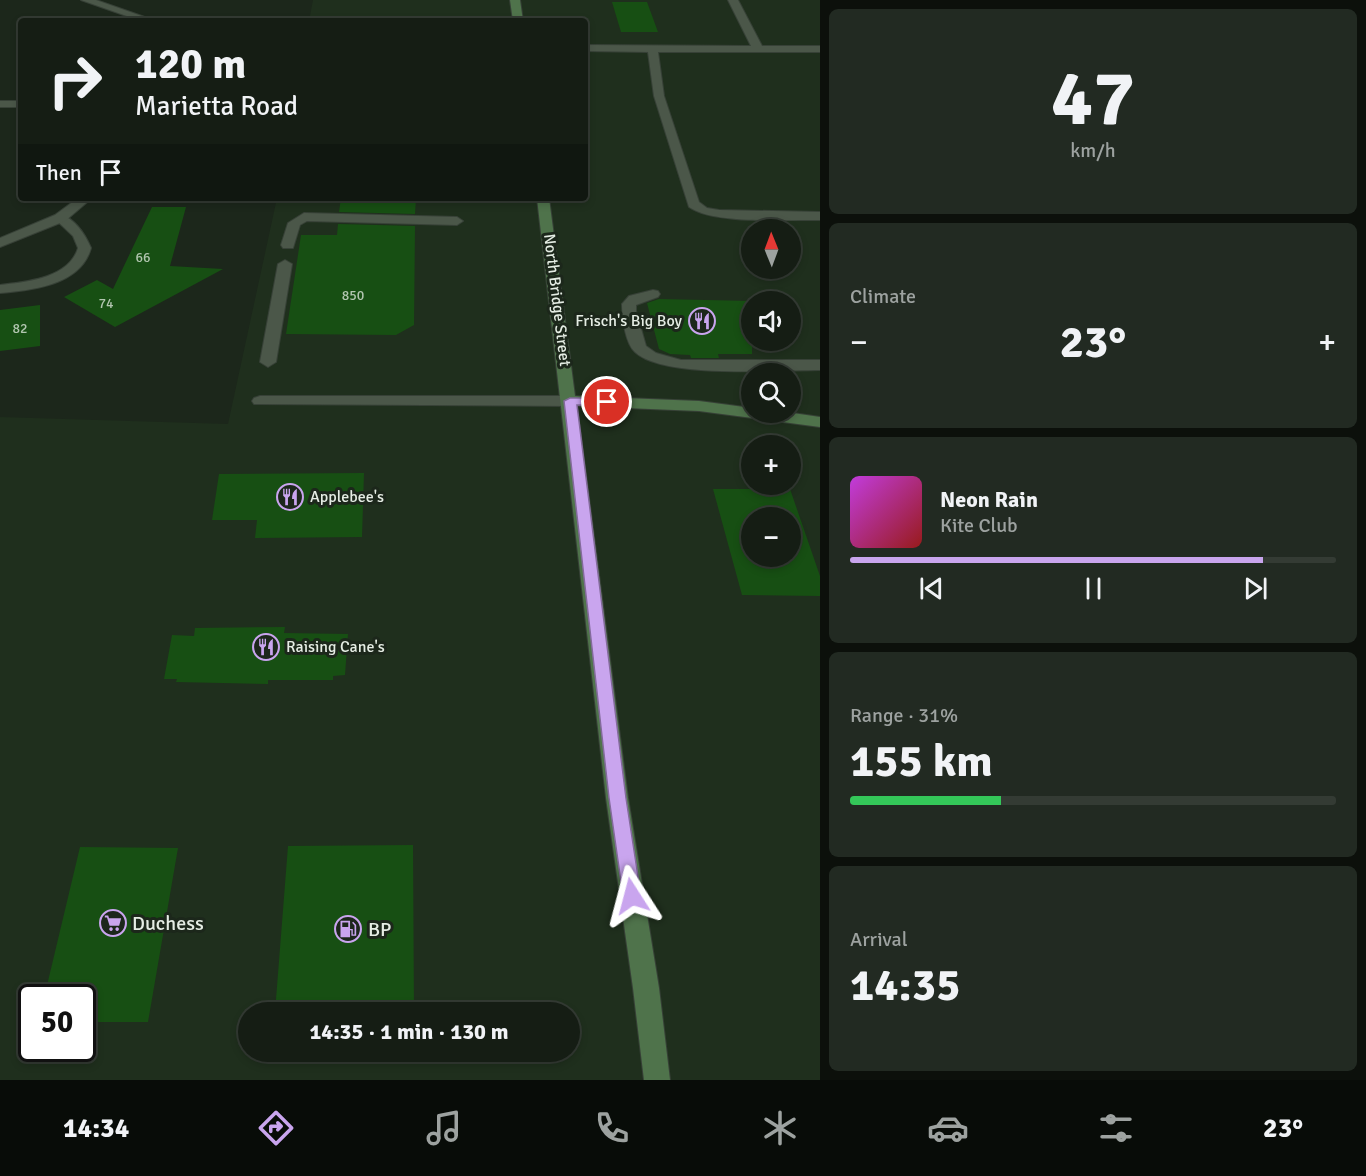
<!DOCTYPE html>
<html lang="en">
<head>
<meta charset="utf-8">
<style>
	:root { --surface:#151d14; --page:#222a22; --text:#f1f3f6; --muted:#9da2a0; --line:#343b34; --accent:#c9a5ee }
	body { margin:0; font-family:Signika,sans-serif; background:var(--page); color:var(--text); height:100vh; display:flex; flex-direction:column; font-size:22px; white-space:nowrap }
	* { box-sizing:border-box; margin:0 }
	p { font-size:20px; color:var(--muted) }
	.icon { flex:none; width:33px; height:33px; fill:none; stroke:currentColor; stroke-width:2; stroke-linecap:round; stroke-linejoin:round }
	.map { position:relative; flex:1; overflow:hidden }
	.panel { display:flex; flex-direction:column; gap:9px; padding:9px; background:#0c100b; width:546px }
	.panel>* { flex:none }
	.hud { position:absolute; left:18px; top:18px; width:570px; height:183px; border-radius:6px; box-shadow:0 3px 9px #0003,0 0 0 2px var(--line); background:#151d14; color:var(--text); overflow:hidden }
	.needle { width:39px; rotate:359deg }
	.fabs { position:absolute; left:741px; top:219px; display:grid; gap:12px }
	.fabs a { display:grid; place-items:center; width:60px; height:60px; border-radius:50%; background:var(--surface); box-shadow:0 3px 9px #0003,0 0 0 2px var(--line); font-size:30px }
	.speed { position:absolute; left:18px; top:984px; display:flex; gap:12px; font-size:30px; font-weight:700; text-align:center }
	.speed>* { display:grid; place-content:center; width:78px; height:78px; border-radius:50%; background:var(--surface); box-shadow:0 3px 9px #0003,0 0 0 2px var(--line); line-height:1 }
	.speed .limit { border:3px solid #111; border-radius:9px; background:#fff; color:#111 }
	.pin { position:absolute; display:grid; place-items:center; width:51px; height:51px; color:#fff; margin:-26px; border:3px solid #fff; border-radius:50%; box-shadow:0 2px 6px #0007 }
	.me { position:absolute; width:66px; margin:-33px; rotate:351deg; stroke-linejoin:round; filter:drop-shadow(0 0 4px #0008) }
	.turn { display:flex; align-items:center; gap:21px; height:126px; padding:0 18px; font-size:27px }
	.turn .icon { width:78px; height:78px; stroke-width:2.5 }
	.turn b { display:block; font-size:42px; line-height:51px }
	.then { display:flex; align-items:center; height:57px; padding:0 18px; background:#0003; gap:12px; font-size:22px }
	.big { font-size:45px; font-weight:700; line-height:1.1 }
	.panel .tile { flex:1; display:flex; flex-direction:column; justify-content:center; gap:9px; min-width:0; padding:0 21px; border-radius:9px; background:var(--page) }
	.panel .dial { align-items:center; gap:0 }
	.dial b { font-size:78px; line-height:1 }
	.song { display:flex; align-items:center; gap:18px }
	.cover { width:72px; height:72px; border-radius:9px; background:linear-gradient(135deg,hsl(290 70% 55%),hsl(0 70% 35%)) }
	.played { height:6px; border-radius:3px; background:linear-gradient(90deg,var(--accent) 85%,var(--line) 85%) }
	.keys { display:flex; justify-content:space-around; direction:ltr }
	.heat { display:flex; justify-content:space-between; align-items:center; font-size:33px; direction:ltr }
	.charge { height:9px; border-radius:4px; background:linear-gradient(90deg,#34c759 31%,var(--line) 0) }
	.trip { position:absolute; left:238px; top:1002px; width:342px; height:60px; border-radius:30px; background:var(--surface); box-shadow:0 3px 9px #0003,0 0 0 2px var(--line); font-weight:700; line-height:60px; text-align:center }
	.tabs { display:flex; height:96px; justify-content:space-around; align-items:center; background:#080c08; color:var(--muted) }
	.tabs .icon { width:42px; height:42px }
	.tabs .selected { color:var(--accent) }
	.tabs b { font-size:27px; color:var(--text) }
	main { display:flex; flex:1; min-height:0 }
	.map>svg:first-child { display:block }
	.built { fill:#1f2f1d; fill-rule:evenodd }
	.building { fill:#174f13; fill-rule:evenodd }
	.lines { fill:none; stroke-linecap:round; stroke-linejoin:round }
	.lane-casing { stroke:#374137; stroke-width:2 }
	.street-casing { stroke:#374137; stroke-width:2 }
	.secondary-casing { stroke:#374137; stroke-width:2 }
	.lane { fill:#4b5749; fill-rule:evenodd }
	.street { fill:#4b5749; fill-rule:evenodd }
	.secondary { fill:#4f734b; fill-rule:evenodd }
	.route { fill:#c9a5ee; stroke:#836b9b; stroke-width:1.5 }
	.labels { text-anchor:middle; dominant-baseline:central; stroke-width:6; stroke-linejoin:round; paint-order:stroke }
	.number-label { font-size:14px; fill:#b2c6b0 }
	.street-label { font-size:16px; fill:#e5ede4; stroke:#1c271b }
	.poi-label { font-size:16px; fill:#e5ede4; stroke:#1c271b; text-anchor:start }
	.near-poi-label { font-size:20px; fill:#e5ede4; stroke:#1c271b; text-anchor:start }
</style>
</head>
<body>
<main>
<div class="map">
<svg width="820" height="1080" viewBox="0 0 820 1080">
	<rect width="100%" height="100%" fill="#1c271b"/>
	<path class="built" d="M313 0H820V1080H0V417L228 424 277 198H585V21H309ZM752 230H790V268H752ZM752 302H790V340H752ZM752 374H790V412H752ZM752 446H790V484H752ZM752 518H790V556H752ZM32 998H82V1048H32ZM249 1012H570V1052H249Z"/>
	<path class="building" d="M612 2H647L658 32H621Z
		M341 198H416L415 214 339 212Z
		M152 207H186L170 266 223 269 115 327 64 297 97 280 113 289Z
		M338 224 415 226 414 325 396 335 286 334 301 235H337Z
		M659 299 752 301V354H718L719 358H691L690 355 670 354 659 349 647 303Z
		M40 305V346L0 351V310Z
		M364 473 362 537 255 538 257 520H212L219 474Z
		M713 489H790L820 576V596L742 595ZM752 518H790V556H752Z
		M285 627 284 633 348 634 345 675 333 676V680H268V684L176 682 177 679H164L172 635 194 636 195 628Z
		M413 845 414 1012H275L288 846Z
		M80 847 178 848 148 1022H82V998H44Z"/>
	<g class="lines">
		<defs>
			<path id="lane" d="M728 0H738L762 46H820V52H658L664 96 699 202 707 208 719 210 820 212V220C786 219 715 225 689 207L654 96 648 52 585 51V45L751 46Z
				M304 213 457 217 463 221 457 225 307 221 300 225 293 248H283L281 245 288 223Z
				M60 214C75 219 85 234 91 248 81 285 33 290 0 293V285C27 282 69 278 78 248L73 236 54 218Z
				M285 260 292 264 276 362 268 367 260 362 278 264Z
				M653 290 658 291 660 294 658 297 636 305V311L646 346 656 353 681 360H820V370C780 370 663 379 635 352 625 343 622 317 622 304L629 296Z"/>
			<path id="street" d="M81 0H96L156 21H141Z
				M0 101H21V107H0Z
				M78 198H92L65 221 0 247V238L55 215Z
				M260 396H570L578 401 570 406 254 404 252 401 254 398Z"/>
			<path id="secondary" d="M510 0H520L523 21H513Z
				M537 198H549L575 396 699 401 752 408V412H786L820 417V427L699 411 577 406 628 798 659 988 670 1080H644L633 988 606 798Z"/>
		</defs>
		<use href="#lane" class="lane-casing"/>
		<use href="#street" class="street-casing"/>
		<use href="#secondary" class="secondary-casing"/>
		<use href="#lane" class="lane"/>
		<use href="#street" class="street"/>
		<use href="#secondary" class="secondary"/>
	</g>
	<path class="route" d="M570 398H607L613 402 607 406 577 405 626 798 641 896 639 902 632 904 626 902 623 896 609 798 564 401Z"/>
	<defs>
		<symbol id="restaurant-ring" viewBox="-11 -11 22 22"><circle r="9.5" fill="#1c271b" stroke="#c9a5ee" stroke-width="1.5"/><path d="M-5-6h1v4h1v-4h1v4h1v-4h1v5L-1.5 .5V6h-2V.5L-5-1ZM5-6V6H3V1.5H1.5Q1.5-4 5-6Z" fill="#c9a5ee"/></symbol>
		<symbol id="supermarket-ring" viewBox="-11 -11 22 22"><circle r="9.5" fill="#1c271b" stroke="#c9a5ee" stroke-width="1.5"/><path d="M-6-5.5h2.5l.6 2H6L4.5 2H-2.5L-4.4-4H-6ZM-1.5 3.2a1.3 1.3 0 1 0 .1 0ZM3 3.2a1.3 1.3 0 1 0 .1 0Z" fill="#c9a5ee"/></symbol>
		<symbol id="fuel-ring" viewBox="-11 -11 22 22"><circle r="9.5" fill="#1c271b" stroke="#c9a5ee" stroke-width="1.5"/><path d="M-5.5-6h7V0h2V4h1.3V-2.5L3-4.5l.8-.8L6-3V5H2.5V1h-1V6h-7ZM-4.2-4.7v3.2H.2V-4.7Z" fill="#c9a5ee"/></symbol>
	</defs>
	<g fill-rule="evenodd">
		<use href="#restaurant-ring" x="687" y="306" width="30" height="30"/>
		<use href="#restaurant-ring" x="275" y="482" width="30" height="30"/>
		<use href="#restaurant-ring" x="251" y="632" width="30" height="30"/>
		<use href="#supermarket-ring" x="98" y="908" width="30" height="30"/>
		<use href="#fuel-ring" x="333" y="914" width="30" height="30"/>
	</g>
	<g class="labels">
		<g class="number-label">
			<text x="143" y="257">66</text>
			<text x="353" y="295">850</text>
			<text x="106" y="303">74</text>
			<text x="20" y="328">82</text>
		</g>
		<g class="street-label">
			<text transform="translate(557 300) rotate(83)">North Bridge Street</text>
		</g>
		<g class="poi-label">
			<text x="682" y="321" text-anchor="end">Frisch's Big Boy</text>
			<text x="310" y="497">Applebee's</text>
			<text x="286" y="647">Raising Cane's</text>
		</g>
		<g class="near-poi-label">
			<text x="132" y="923">Duchess</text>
			<text x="368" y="929">BP</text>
		</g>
	</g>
</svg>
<div class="fabs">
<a><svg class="needle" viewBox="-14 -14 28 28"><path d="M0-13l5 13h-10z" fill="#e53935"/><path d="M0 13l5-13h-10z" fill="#9da2a0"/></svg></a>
<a><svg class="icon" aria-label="sound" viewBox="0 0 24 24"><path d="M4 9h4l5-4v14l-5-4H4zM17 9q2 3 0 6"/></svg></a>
<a><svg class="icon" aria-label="search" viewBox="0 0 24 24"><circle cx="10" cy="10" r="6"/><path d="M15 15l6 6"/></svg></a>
<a>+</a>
<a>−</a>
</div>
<div class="speed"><div class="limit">50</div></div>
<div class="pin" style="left:607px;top:402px;background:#d93025"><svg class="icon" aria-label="arrive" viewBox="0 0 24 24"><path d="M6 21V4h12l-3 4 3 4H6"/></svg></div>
<svg class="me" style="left:632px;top:896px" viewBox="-20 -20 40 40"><path d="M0-17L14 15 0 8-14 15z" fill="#c9a5ee" stroke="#fff" stroke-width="4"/></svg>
<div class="trip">14:35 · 1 min · 130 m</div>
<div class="hud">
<div class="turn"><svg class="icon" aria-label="right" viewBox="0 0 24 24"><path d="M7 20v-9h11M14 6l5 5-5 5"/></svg><div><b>120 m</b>Marietta Road</div></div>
<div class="then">Then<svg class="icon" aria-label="arrive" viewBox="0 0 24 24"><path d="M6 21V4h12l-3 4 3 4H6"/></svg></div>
</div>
</div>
<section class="panel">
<div class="tile dial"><b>47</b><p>km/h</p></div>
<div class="tile"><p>Climate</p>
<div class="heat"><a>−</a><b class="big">23°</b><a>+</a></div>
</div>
<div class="tile">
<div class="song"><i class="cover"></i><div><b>Neon Rain</b><p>Kite Club</p></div></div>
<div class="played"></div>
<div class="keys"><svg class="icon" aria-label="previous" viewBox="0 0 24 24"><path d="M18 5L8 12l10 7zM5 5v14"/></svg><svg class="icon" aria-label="pause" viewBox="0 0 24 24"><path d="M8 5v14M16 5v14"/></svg><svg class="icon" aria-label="next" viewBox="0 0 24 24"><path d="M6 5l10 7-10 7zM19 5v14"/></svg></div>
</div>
<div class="tile"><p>Range · 31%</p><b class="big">155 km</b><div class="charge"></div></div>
<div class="tile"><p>Arrival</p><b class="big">14:35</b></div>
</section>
</main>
<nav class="tabs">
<b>14:34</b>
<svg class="icon selected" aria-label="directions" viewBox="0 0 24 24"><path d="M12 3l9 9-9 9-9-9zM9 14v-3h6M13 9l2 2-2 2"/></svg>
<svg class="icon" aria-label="music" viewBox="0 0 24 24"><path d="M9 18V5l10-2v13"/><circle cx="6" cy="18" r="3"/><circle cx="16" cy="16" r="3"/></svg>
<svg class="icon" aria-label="phone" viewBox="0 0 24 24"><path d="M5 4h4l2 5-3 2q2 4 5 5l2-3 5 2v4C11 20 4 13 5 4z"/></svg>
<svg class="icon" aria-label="climate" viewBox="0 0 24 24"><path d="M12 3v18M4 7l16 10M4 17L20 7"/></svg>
<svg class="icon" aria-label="car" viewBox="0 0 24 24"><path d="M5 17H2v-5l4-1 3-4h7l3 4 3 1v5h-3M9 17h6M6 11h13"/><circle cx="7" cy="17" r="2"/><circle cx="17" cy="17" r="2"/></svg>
<svg class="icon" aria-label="filters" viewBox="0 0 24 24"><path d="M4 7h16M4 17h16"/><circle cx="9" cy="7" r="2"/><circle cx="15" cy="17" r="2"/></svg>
<b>23°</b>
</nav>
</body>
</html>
